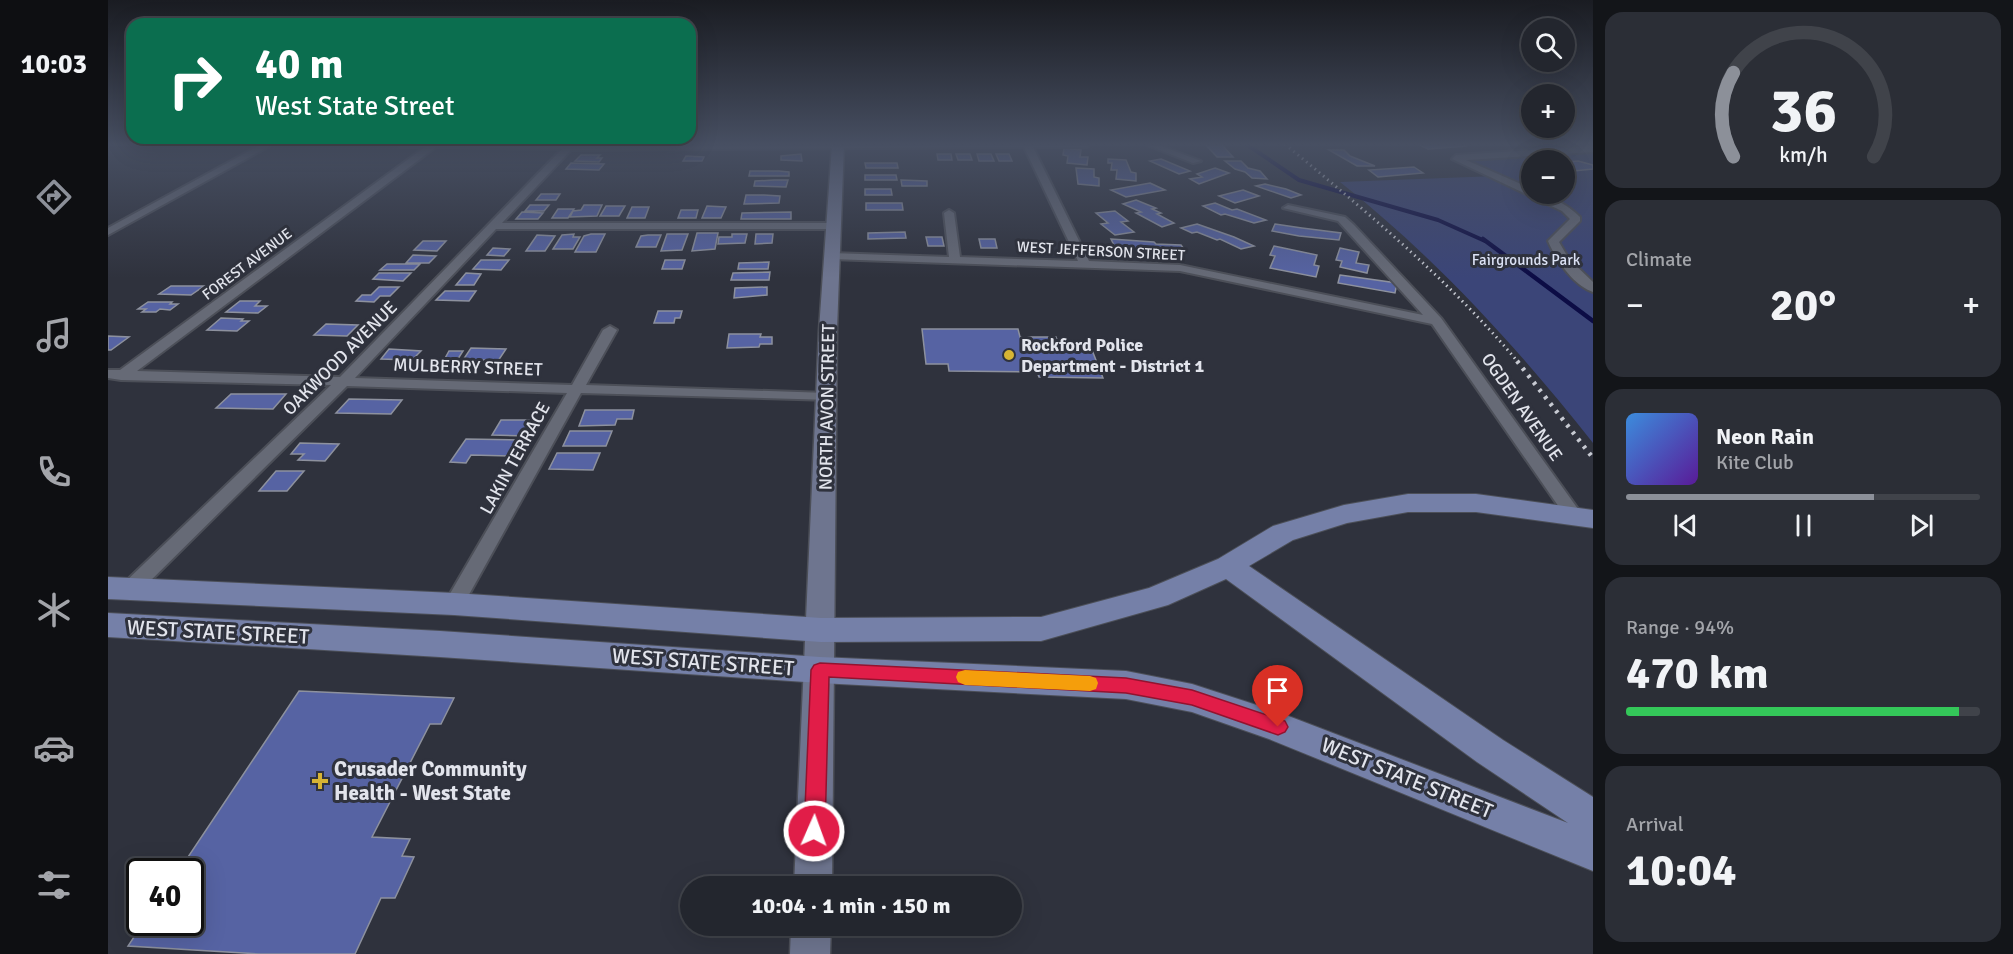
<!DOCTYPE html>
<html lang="en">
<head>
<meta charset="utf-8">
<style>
	:root { --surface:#23262e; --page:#2b2e36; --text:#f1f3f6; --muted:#a3a5aa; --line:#40434a; --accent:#8c9099 }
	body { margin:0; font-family:Signika,sans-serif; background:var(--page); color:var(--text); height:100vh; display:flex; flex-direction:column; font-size:22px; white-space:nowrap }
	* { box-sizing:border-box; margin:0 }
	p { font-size:20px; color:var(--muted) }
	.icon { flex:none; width:33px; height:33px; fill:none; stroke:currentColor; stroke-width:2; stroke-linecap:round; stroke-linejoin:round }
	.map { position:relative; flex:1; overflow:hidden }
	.panel { display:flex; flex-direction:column; gap:12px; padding:12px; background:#131519; width:420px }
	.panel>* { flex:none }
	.top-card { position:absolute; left:18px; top:18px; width:570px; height:126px; border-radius:18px; box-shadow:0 6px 24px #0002,0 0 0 2px var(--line); background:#0b6e4f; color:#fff; overflow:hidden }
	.tools { position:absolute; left:1413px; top:18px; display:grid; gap:12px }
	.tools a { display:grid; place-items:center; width:54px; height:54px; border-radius:50%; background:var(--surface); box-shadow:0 6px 24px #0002,0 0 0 2px var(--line); font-size:30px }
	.speed { position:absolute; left:18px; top:858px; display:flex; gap:12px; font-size:30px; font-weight:700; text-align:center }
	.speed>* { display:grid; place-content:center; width:78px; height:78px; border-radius:50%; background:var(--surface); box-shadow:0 6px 24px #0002,0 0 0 2px var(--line); line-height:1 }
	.speed .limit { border:3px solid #111; border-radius:9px; background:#fff; color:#111 }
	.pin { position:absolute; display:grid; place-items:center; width:51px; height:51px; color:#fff; margin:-62px -26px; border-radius:50% 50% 50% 0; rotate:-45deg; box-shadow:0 0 6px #0007 }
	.pin .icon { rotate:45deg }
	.me { position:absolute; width:66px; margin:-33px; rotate:2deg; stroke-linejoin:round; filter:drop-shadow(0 0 4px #0008) }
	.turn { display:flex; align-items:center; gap:21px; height:126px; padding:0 30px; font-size:27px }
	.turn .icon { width:78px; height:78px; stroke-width:2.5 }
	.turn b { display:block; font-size:42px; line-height:51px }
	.big { font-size:45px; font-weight:700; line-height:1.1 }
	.panel .card { flex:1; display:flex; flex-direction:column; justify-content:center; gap:9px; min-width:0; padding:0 21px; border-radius:18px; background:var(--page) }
	.panel .dial { align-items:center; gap:0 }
	.dial svg { height:156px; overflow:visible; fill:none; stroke:var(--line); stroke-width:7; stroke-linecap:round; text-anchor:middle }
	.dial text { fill:var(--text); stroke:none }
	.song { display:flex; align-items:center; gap:18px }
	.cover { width:72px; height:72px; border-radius:9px; background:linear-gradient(135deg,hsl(210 70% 55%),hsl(270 70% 35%)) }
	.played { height:6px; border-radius:3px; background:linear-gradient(90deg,var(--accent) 70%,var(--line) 70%) }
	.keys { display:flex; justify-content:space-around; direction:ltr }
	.heat { display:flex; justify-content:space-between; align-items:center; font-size:33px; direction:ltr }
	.charge { height:9px; border-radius:4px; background:linear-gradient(90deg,#34c759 94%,var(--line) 0) }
	.trip { position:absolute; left:572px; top:876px; width:342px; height:60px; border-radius:30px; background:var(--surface); box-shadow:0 6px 24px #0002,0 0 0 2px var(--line); font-weight:700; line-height:60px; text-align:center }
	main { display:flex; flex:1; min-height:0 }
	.tab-bar { display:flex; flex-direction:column; width:108px; justify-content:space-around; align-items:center; background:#0e0f12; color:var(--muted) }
	.tab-bar .icon { width:42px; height:42px }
	.tab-bar .current { color:var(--accent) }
	.tab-bar b { font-size:27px; color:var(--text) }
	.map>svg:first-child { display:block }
	.green { fill:#3b4578; fill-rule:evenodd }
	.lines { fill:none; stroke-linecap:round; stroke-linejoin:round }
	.stream-far1 { stroke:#0c0c45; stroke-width:4 }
	.stream { stroke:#0c0c45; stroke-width:4.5 }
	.building { fill:#5663a3; stroke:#8d919e; stroke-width:1.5 }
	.street-casing { stroke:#4c4f58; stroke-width:4 }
	.secondary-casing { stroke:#4c4f58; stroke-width:3 }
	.primary-casing { stroke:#4c4f58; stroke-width:2 }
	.street { fill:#666a76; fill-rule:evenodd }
	.secondary { fill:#6e758f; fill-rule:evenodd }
	.primary { fill:#7580a8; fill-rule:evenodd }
	.rail-far1 { stroke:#c7cad2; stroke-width:3; stroke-dasharray:1.5 4; stroke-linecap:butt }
	.rail { stroke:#c7cad2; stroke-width:4.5; stroke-dasharray:3 6; stroke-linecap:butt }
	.route { fill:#e11d48; stroke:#92132f; stroke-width:1.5 }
	.slow { fill:#f59e0b }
	.poi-dot { fill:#d7b434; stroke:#2f323d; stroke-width:2 }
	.labels { text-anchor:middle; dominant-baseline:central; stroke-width:6; stroke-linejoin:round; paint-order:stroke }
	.far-street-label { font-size:15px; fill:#e2e4ec; stroke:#2f323d }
	.far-park-label { font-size:15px; fill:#dce2f5; stroke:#2f323d }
	.poi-label { font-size:18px; font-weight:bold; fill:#e2e4ec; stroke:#2f323d; text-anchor:start }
	.street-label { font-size:18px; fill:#e2e4ec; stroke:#2f323d }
	.near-street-label { font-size:21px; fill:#e2e4ec; stroke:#2f323d }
	.near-poi-label { font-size:21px; font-weight:bold; fill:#e2e4ec; stroke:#2f323d; text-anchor:start }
</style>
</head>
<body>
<main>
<nav class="tab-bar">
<b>10:03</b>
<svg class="icon current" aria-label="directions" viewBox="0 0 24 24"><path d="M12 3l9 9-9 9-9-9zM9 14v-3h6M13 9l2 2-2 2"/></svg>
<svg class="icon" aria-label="music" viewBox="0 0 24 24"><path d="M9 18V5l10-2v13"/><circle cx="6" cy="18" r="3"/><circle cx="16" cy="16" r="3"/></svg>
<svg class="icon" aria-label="phone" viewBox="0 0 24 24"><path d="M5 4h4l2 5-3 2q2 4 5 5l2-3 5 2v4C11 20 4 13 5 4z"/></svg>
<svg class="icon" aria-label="climate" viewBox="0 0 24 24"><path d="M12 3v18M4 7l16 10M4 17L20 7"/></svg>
<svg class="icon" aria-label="car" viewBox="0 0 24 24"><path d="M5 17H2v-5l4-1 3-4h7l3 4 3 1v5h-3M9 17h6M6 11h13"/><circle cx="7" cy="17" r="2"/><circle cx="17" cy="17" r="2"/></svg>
<svg class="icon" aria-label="filters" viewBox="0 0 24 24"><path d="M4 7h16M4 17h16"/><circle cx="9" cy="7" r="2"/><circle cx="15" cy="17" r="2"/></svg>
</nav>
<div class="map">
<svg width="1485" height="954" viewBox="0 0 1485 954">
	<rect width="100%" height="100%" fill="#2f323d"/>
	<path class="green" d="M1485 152V443C1409 347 1328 258 1232 182L1389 176 1362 161ZM1424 160H1456V194H1424Z"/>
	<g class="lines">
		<path class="stream-far1" d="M1138 144 1191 180 1330 220 1377 241"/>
		<path class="stream" d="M1375 239 1485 321"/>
	</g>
	<path class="building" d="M1097 144H1113L1125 157H1109Z
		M1310 144H1353L1359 146 1320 149Z
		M956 148 973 150 972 157H980L979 165 959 163 960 156 955 155Z
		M1221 150H1236L1242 156 1267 166H1249Z
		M693 154 694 161 673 160V156Z
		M829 154H843L844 160H830Z
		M848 154H862L864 160H850Z
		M869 154H883L886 161H871Z
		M888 154H901L904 161H891Z
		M473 155H492L489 158H494L491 162 467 161Z
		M578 156 596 157 594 161H575Z
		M1000 159 1018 160 1023 172 1028 173V181L1008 179 1009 170H1003L1004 163H1000Z
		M1053 159 1082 171 1071 174 1042 161Z
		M1117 161H1133L1140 168 1152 171 1159 179 1144 178 1137 172 1127 169Z
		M1470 161 1485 165V169L1456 172V165L1464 164 1459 162Z
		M463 163 496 164 491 170 458 169Z
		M757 163H789L790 168H758Z
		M1306 167 1315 173 1270 177 1261 170Z
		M968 168 986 169V177L991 178V186L970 184Z
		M1107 168 1121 173 1091 184 1082 179 1094 177 1089 174Z
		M642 171H671L681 172V176H641Z
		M757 175H788L789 180H757Z
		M666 180H680L678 187 646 186 647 181Z
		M793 180 819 181V186H794Z
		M1042 183 1057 190 1018 197 1003 190Z
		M1157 184 1178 189 1193 195 1183 198 1148 186Z
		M757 189H783L784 195H757Z
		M1135 190 1151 196 1127 203 1111 196Z
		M433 194H452L448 200H428Z
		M638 195H656L672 196 671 203 636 204Z
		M1028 200 1048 208 1044 209 1053 213 1049 214 1066 223 1054 227 1028 213 1033 212 1015 204Z
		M758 203H794L795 210H758Z
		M1107 203 1124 210 1129 209 1158 220 1146 223 1117 214 1113 215 1095 206Z
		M422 205H441L436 211H417Z
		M476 205H494L489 216 462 217 465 211 473 210Z
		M498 206H517L511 216H492Z
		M599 206 618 207 613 218H594Z
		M524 207H541L537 218H519Z
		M450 209H466L460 218H444Z
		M573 210H590L588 218H570Z
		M1007 211 1020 221 1013 222 1026 232 1007 235 993 224 1000 223 988 213Z
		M414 212 435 213 430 219H408Z
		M683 212V219H633L634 213Z
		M1089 224 1126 237 1146 246 1133 249 1112 239 1109 240 1089 232 1084 233 1073 228Z
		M1167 224 1194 228 1233 233 1231 240 1191 236 1164 231Z
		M797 232 798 238 760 239V233Z
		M589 233H610L607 249 584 251Z
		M466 234 465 237H472L465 249H445L454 235Z
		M483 234H497L488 252H467L476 236Z
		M559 234H580L574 250 553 251Z
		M624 234H639L637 243 610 244 611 237H624Z
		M648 234H665L664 243 647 244Z
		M429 235 447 236 437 251H418Z
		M540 235H553L548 247H528L533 236Z
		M818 237H834L836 246H820Z
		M871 239H887L889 248H873Z
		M1003 239 1046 242 1048 244 1073 245 1078 252 1008 249Z
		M315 241H338L329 251 306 250Z
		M1166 246 1209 255 1206 265 1211 266 1208 277 1162 268 1167 256 1162 255Z
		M385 248 402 249 396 256 379 255Z
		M1232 248 1251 252 1248 263 1261 265 1259 273 1232 267 1234 261 1228 260Z
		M305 255 328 256 321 263H298Z
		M373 260H401L393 270 365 269Z
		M557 260H577L574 269H554Z
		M661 262 660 269H630L631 263Z
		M279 264H312L306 270H272Z
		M662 272 661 280H623L625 273Z
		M271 273H303L295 281 265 279Z
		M358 273 373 274 366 285H348Z
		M1232 275 1289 283 1287 293 1230 283Z
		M63 286H96L83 295 51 294Z
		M271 287H291L282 296H272L266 302 248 301 254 295H263Z
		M659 287V295L626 298 627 288Z
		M337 291H368L361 301 328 300Z
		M132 301H152L147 306H159L150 313 118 312Z
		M40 302H64L62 304H70L62 310 52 309 48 312H34L38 309H30Z
		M550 311H574L572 318H567L566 323H546Z
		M113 318 135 319 133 321H141L129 331 99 330Z
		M218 324 250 325 239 336 206 335Z
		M814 329H910L912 337H948L952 349 984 350 995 378 931 377 929 372 841 371 840 364H818Z
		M621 334H653L652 337H664V344H652L651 347 619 348Z
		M0 336 21 337 3 350H0Z
		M363 348 398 349 388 364H376L378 360H355Z
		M281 349 313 351 304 360 273 359Z
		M341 351H355L348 362H335Z
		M123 394H178L165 409 108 408Z
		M241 399 294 400 283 414 228 413Z
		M477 410H526L524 419H509L507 425 471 426Z
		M393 420H428L420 436 384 435Z
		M462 431H504L498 446H455Z
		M358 439 415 440 406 456 363 455 358 463 342 462Z
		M192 443 231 444 217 461 190 460 196 454H183Z
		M449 453H492L485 470 441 469Z
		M168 471H196L179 491H151Z
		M191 691 346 698 333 724H322L264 837 302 839 294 856 306 857 287 898H273L247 954H152L20 946 36 922H82V872H70Z"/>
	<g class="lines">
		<defs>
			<path id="street" d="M154 144H165L0 235V228Z
				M289 144H983L979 147H925L981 261 1072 265 1315 315 1230 221 1175 208 1180 205 1237 217 1246 225 1333 318 1475 516 1472 520H1460L1324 324 1072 271 723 259 717 256 723 253 841 257 836 213 841 210 846 213 852 257 970 261 916 147 463 150 394 223H725L730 226 725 229H388L247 378 464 385 495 330 502 326 509 330 478 385 719 393 724 394 726 397 724 400 473 393 353 609 346 611 339 609 336 604 459 393 239 386 29 594 22 596 15 594 12 589 15 584 223 385 13 380 0 378V370H12L317 147H293ZM328 147 454 149 232 377 29 371Z
				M1036 144H1048L1093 161 1085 163Z
				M1485 146V152L1358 160 1424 189V194C1441 194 1460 205 1472 217V221L1451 242 1461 259 1485 282V292C1465 285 1448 260 1440 241L1462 219 1454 211 1344 159 1348 155Z"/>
			<path id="secondary" d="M724 144H736L729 330 724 886H686L711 330Z
				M683 926H723L722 954H682Z"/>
			<path id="primary" d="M1300 494H1368L1485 510V528L1368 512H1300L1239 523 1185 540 1141 566 1395 740 1485 797V871L1161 739 1084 712 1018 699 712 683 332 657 0 637V613L332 631 712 657 1018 671 1084 684 1170 712 1460 823 1369 762 1118 579 1060 605 933 641 713 642 346 615 0 599V577L346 593 713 618 933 617 1041 588 1110 559 1165 526 1236 505Z"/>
		</defs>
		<use href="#street" class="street-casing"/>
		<use href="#secondary" class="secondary-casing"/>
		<use href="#primary" class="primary-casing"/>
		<use href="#street" class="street"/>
		<use href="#secondary" class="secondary"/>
		<use href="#primary" class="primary"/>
		<path class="rail-far1" d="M1177 144C1260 213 1341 280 1410 362"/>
		<path class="rail" d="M1409 361 1485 458"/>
	</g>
	<linearGradient id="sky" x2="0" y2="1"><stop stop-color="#1a1c22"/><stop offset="0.52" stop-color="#474f62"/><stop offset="1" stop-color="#474f62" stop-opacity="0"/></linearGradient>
	<rect width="1485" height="278" fill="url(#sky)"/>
	<path class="route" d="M712 663 1018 678 1084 690 1177 721 1180 727 1177 732 1170 735 1084 705 1018 693 721 677 717 831 714 838 706 841 699 838 696 831 703 670 706 665Z"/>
	<path class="slow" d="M857 670 982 676 988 678 990 683 988 689 982 691 857 685 850 682 848 677 850 672Z"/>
	<g class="poi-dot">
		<circle cx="901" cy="355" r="6"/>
		<path d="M209 772h6v6h6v6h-6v6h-6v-6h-6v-6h6z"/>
	</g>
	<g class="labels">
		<g class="far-street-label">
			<text transform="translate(993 251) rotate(3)">WEST JEFFERSON STREET</text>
			<text transform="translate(139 264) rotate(-37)">FOREST AVENUE</text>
		</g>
		<g class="far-park-label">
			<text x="1418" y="260">Fairgrounds Park</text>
		</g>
		<g class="poi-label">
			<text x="913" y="345">Rockford Police<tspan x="913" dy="21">Department - District 1</tspan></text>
		</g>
		<g class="street-label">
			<text transform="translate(232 358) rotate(-45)">OAKWOOD AVENUE</text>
			<text transform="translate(360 367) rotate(2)">MULBERRY STREET</text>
			<text transform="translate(719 407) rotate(-89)">NORTH AVON STREET</text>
			<text transform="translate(1414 407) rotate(55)">OGDEN AVENUE</text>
			<text transform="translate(407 458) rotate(-61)">LAKIN TERRACE</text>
		</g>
		<g class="near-street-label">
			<text transform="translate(110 632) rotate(3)">WEST STATE STREET</text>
			<text transform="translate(595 662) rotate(4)">WEST STATE STREET</text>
			<text transform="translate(1299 778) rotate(22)">WEST STATE STREET</text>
		</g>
		<g class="near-poi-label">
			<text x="226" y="769">Crusader Community<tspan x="226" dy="24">Health - West State</tspan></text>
		</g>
	</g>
</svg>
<div class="tools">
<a><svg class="icon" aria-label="search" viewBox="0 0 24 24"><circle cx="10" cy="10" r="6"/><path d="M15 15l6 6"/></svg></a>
<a>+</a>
<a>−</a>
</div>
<div class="speed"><div class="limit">40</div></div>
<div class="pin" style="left:1170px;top:727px;background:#d93025"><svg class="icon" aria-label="arrive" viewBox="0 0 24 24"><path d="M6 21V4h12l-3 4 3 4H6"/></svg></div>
<svg class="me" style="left:706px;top:831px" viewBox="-20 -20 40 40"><circle r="17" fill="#e11d48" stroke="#fff" stroke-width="3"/><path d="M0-11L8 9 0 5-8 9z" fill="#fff"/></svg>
<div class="trip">10:04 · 1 min · 150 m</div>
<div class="top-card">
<div class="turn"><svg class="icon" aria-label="right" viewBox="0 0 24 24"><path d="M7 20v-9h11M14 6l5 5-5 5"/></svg><div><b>40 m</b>West State Street</div></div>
</div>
</div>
<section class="panel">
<div class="card dial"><svg viewBox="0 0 100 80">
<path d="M14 69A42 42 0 1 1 86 69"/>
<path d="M14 69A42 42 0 0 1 14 26" stroke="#8c9099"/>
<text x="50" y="56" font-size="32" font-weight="700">36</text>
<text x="50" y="72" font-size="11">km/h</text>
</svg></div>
<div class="card"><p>Climate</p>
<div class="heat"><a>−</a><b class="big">20°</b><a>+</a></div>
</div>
<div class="card">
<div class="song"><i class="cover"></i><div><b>Neon Rain</b><p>Kite Club</p></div></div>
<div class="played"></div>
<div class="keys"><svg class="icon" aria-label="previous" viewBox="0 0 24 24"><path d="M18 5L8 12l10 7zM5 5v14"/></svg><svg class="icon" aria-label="pause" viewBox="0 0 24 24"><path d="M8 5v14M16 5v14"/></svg><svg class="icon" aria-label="next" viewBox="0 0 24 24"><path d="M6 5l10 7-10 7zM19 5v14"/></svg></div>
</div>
<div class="card"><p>Range · 94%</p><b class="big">470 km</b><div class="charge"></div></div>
<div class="card"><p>Arrival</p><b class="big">10:04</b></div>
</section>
</main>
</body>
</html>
